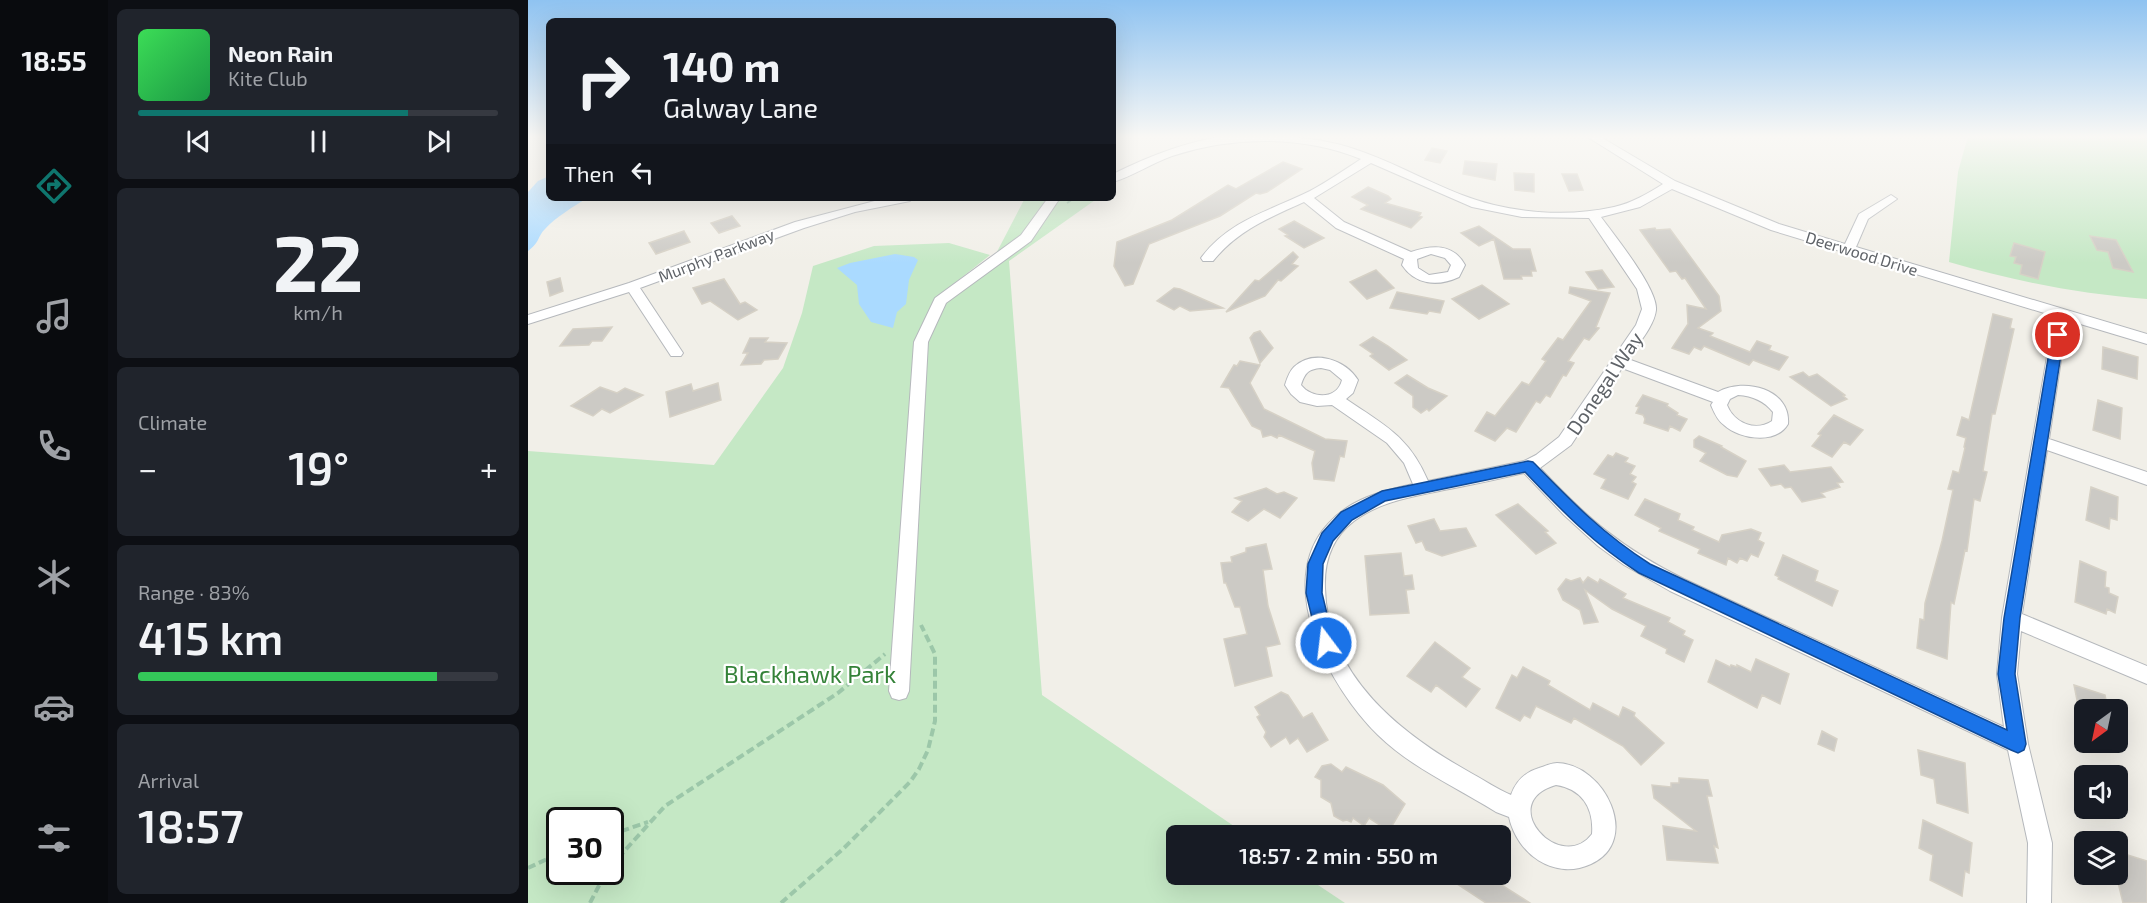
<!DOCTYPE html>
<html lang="en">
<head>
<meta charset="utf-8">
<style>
	:root { --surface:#171b24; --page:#20242c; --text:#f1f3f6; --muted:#9ea1a6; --line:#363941; --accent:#0f766e }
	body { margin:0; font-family:"Exo 2",sans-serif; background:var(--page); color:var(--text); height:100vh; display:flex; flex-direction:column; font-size:22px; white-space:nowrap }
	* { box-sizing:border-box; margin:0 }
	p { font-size:20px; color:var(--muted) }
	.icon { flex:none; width:33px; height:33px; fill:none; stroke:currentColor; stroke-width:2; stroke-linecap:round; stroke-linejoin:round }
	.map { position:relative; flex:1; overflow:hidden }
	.sheet { display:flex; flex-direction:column; gap:9px; padding:9px; background:#0d0f14; width:420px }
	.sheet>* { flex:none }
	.guide { position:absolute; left:18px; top:18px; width:570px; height:183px; border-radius:9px; box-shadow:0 6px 24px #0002; background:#171b24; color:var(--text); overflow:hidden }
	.needle { width:39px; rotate:213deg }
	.buttons { position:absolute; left:1546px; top:699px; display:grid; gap:12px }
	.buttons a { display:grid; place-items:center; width:54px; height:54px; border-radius:9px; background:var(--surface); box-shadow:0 6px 24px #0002; font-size:30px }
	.speed { position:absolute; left:18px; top:807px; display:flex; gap:12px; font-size:30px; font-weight:700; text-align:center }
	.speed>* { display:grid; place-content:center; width:78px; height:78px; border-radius:50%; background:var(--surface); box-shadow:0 6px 24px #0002; line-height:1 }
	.speed .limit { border:3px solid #111; border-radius:9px; background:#fff; color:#111 }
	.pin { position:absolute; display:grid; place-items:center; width:51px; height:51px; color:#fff; margin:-26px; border:3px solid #fff; border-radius:50%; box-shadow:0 2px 6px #0007 }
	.me { position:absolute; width:66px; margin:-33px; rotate:345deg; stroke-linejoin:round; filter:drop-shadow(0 0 4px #0008) }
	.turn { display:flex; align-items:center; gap:21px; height:126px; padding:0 18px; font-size:27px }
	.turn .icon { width:78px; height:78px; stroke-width:2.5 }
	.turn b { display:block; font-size:42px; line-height:51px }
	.then { display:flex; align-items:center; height:57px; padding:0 18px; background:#0003; gap:12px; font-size:22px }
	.big { font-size:45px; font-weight:600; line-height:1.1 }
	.sheet .widget { flex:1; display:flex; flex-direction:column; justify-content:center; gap:9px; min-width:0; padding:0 21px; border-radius:9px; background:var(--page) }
	.sheet .dial { align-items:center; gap:0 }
	.dial b { font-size:78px; line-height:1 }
	.song { display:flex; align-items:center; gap:18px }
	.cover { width:72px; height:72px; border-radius:9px; background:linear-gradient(135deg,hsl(130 70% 55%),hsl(140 70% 35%)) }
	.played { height:6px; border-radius:3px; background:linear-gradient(90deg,var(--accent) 75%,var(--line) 75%) }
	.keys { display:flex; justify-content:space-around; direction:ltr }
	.heat { display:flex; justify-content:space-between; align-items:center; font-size:33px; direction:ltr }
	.charge { height:9px; border-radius:4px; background:linear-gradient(90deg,#34c759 83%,var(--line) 0) }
	.trip { position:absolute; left:638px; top:825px; width:345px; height:60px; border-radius:9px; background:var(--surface); box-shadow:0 6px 24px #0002; font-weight:600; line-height:60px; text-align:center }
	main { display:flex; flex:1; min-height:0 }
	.tabs { display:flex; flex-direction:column; width:108px; justify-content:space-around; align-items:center; background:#090b0e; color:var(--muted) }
	.tabs .icon { width:42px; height:42px }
	.tabs .on { color:var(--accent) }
	.tabs b { font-size:27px; color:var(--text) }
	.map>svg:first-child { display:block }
	.green { fill:#c5e8c5; fill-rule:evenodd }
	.water { fill:#aadaff }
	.building { fill:#cccac5; stroke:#d6d1c6; stroke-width:1.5 }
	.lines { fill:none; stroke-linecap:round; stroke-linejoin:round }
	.minor-casing { stroke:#b5b8bc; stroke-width:2 }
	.path-far1 { stroke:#9cc7a9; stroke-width:2; stroke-dasharray:4.5 2; stroke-linecap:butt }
	.path { stroke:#9cc7a9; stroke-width:4; stroke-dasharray:8 4; stroke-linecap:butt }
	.minor { fill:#fff; fill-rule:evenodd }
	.route { fill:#1a73e8; stroke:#114b97; stroke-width:1.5 }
	.labels { text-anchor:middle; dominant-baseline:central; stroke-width:4.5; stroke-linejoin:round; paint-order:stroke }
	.far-street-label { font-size:16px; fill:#5f6368; stroke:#fff }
	.street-label { font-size:20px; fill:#5f6368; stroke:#fff }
	.near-park-label { font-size:24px; fill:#348238; stroke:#fff }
</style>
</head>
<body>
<main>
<nav class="tabs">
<b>18:55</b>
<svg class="icon on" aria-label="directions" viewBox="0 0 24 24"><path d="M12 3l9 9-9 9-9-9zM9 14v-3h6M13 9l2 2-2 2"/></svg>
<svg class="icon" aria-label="music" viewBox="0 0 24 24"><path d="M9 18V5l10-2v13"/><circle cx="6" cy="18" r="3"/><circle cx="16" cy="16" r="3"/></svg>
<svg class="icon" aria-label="phone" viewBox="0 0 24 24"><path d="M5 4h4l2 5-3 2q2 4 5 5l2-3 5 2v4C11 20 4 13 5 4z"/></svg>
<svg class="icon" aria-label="climate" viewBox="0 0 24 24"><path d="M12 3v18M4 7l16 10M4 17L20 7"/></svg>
<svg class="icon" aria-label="car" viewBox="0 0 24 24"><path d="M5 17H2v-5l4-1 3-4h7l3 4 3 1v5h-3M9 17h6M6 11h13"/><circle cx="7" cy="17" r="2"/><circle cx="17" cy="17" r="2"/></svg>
<svg class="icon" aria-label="filters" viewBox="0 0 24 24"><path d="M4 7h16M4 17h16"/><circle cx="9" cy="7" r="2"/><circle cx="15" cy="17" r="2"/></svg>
</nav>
<section class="sheet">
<div class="widget">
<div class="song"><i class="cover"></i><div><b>Neon Rain</b><p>Kite Club</p></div></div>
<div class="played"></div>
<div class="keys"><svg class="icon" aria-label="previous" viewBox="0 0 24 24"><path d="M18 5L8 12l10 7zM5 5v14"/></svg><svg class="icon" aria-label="pause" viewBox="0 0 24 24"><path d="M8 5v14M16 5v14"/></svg><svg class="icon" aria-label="next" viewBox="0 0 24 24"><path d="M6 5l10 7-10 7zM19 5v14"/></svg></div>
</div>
<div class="widget dial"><b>22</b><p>km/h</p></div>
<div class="widget"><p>Climate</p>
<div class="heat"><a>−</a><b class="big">19°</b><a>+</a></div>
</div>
<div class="widget"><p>Range · 83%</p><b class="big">415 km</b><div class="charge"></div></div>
<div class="widget"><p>Arrival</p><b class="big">18:57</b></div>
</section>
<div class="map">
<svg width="1619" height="903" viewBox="0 0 1619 903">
	<rect width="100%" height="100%" fill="#f1efe8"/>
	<path class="green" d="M1440 136H1619V299C1551 294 1486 281 1421 262L1430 172Z
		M497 198H570L481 261 514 695 719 835 648 836V874L775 875 817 903H0V451L186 465 255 368 274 313 285 266 346 246 421 243 462 255 423 286 460 269ZM32 820H82V872H32Z"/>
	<path class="water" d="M21 176V198H59C45 207 28 217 17 229 9 237 13 241 0 251V192L10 181Z
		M367 254 386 257 390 260 381 280 378 304 369 312 365 328 343 322 331 304 329 285 309 268 322 263Z"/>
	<path class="building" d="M904 148 919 151 912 163 897 160Z
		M937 161 969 164 967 180 935 174Z
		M755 162 774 169 739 192 732 194 728 193 692 216 621 244 605 284 597 286 586 266 589 242 644 220 700 185 708 189Z
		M986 173 1006 174V192L987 190Z
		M1034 174H1049L1055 190 1041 191Z
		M840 187 860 196 863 199 857 203 893 213 891 216 894 217 883 228 833 209 840 205 824 197Z
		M204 216 212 226 191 233 183 223Z
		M766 221 796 238 776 248 757 236 760 235 751 229Z
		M951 226 985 249H1002L1008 271H1003L1004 276H993L994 279H976L966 239 951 246 933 233Z
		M1127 228 1128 230 1142 229 1191 296 1193 311 1170 328 1185 333 1182 336 1222 352 1229 341 1243 346 1241 350 1260 357 1251 370 1225 360 1221 365 1176 346 1173 350 1166 347 1161 354 1144 348 1160 324 1159 305 1178 309 1157 278 1154 279 1148 271 1142 272 1112 230Z
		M156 231 162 242 128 254 121 243Z
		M1562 236 1588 240 1605 272 1585 268 1580 252 1569 250Z
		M1486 243 1517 252 1510 279 1492 274 1494 265 1486 263 1488 257 1482 256Z
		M765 252 770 257 764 264 770 266 753 281 750 280 737 296 698 312 727 280 731 281Z
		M848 270 866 288 839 299 822 282Z
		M1074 270 1086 287 1070 289 1058 272Z
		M32 278 35 291 22 296 19 282Z
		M196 279 212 304 217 302 229 310 210 320 182 301 174 304 165 288Z
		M954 285 981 304 951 319 924 299Z
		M1042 287 1082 293 1068 327 1071 328 1061 340 1056 338 1040 361 1046 363 1038 376 1035 375 1022 397 1018 395 1012 403 1008 401 988 432 979 428 967 441 947 431 959 412 967 416 994 382 1001 385 1018 361 1014 359 1030 338 1035 340 1063 301 1041 293Z
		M646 288 652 289 695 308 662 311 652 306 646 310 629 301Z
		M869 292 916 301 912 313 901 311 899 314 862 308Z
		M1465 314 1484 319 1482 328 1486 329 1467 414H1464L1455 471 1459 472 1452 501 1446 499 1439 551 1437 550 1426 604 1423 602 1419 659 1389 648 1392 619 1396 620 1397 603 1414 541 1425 490 1420 489 1425 471 1431 473 1437 448 1436 447 1438 438 1429 435 1434 417 1441 420Z
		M84 327 74 341H64L61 345 32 346 45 329Z
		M732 331 745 348 732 363 722 338 726 333Z
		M845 337 860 346 879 360 861 370 842 356 845 354 832 345Z
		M222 338H240L237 342 259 343 250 359 236 360 233 364 213 365 220 353H215Z
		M1575 347 1610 357 1609 379 1574 369Z
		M712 361 732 365 722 383 736 409 797 439 819 441 816 457 812 456 806 481 786 479 784 463 787 451 751 435 749 438 743 435 735 437 733 430 724 426 701 388 693 387 706 365 709 366Z
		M1275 372 1281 377 1289 374 1317 395 1315 396 1319 399 1303 406 1262 377Z
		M879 375 900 388 919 396 901 411 899 409 893 413 885 407V396L867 383Z
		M190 383 193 400 142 417 138 392 163 384 165 391Z
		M72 387 89 393 97 388 115 395 82 413 74 409 65 416 43 406Z
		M1115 395 1140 404 1139 406 1150 413 1149 415 1159 419 1152 431 1142 426 1140 431 1116 423 1117 419 1115 415 1108 413 1111 407 1108 406Z
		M1570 400 1594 408 1592 439 1565 430Z
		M1306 415 1335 430 1322 445 1316 442 1304 457 1284 446 1293 435 1290 434Z
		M1171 436 1194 446 1193 447 1218 461 1209 477 1199 475 1172 461 1178 453 1166 447V440Z
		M1088 453 1100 458 1097 462 1107 466 1102 474 1108 477 1104 482 1108 484 1100 499 1073 488 1078 479 1066 474 1080 455 1085 457Z
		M1256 465 1262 472 1303 467 1315 482 1309 483 1312 487 1293 493 1297 497 1274 502 1263 487 1257 488 1253 484 1243 486 1231 469Z
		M1563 487 1590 497 1589 520 1582 518 1581 529 1558 520Z
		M738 488 749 494 756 492 769 498 752 518 736 509 720 521 704 512 714 501 707 498Z
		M1117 499 1152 514 1150 520 1166 527 1164 530 1191 542 1194 535 1223 529 1233 533 1230 540 1236 543 1230 557 1223 554 1219 561 1212 558 1209 563 1200 558 1198 565 1170 553 1172 549 1131 531 1133 528 1107 515Z
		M990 504 1020 531 1017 532 1028 543 1008 554 968 515Z
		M906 519 912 531 938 528 948 546 914 556 898 550 894 541 888 543 880 526Z
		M738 544 744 569 735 570 740 606 752 644 738 647 744 676 707 686 696 639 719 634 712 607H707L698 583H696L693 563 704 562 703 557 718 552V548Z
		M873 553 876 576 884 575 886 589 878 590 881 613 842 615 837 556Z
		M1255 555 1290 571 1287 581 1310 591 1304 606 1250 579 1251 577 1247 575Z
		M1552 561 1578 572 1577 587 1581 588V593L1590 597 1587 613 1579 609 1578 614 1547 602Z
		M1060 577 1070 583 1072 579 1098 594 1095 598 1142 618 1140 622 1157 631 1155 635 1165 640 1156 662 1138 653 1139 649 1113 636 1118 626 1084 609 1057 590 1070 622 1056 624 1052 610 1035 600 1030 589 1038 579 1043 581 1052 578 1055 583Z
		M907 642 942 668 934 677 952 689 938 707 908 685 903 692 879 676Z
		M1228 659 1261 674 1252 704 1234 695 1229 708 1180 682 1188 660 1202 667 1203 665 1209 667V665L1223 672Z
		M995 667 1022 681 1020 685 1062 710 1065 703 1091 717 1095 707 1107 713 1106 716 1136 743 1113 765 1095 746 1046 718 1043 723 1008 706 1002 718 996 715 992 721 968 708 984 675 989 678Z
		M1546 685 1577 695 1580 710H1551Z
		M753 692 760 695 775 718 784 713 800 740 779 752 770 738 762 744 758 737 743 747 736 737 738 732 729 717 732 715 727 707Z
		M1294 731 1309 739 1306 751 1290 744Z
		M1390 750 1437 763 1440 813 1409 803 1406 779 1393 775Z
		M803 764 814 772 818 767 855 785 877 804 861 831 841 818 836 826 825 818 823 822 819 820 815 821 806 816 803 803 793 797V780L787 777 794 766Z
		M1151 778 1180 780 1184 796H1179L1190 848 1186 846 1190 863 1139 860 1135 826 1168 831 1126 798 1124 785 1143 787V783H1151Z
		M1395 820 1444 843 1441 873 1437 871 1434 896 1402 880 1405 855 1391 848Z
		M1590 852 1619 861V903H1595L1588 874H1590Z
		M914 874H966L964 879 1002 903H958Z"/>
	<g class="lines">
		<defs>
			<path id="minor" d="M699 136C740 136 780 135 820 147 860 159 895 180 934 195 980 213 1038 218 1086 207 1104 203 1119 194 1135 184L1058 136H1071L1147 181 1251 224 1317 244 1331 214 1363 195 1369 199 1340 219 1328 247 1619 334V344L1539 320 1521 439 1619 472V485L1519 450 1494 614 1619 666V684L1493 631 1489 674 1500 744 1524 843 1523 903H1499L1500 843 1480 750 1142 591 1096 565 1070 546 1036 515 996 473C970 479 943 485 916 490 884 497 853 501 826 521 804 538 796 561 797 588 799 676 873 734 943 773 956 780 969 789 983 795 988 781 997 772 1011 768 1017 766 1024 763 1029 763 1077 764 1114 841 1063 864 1026 881 989 854 981 817L968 812C928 787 884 768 850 735 802 688 745 584 800 524 822 499 853 491 885 484L876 463 859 443 804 405 789 406 772 402 763 394 757 385C759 379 761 372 766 367 785 349 817 359 830 380L825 393 818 399C856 425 881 436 900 481L996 461 1008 455 1031 437 1108 325 1114 309 1109 289 1061 218 994 217 944 207 843 163 786 198 816 222 883 252C904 245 925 243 937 265L931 277C910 287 887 285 874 265L876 259 808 228 776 202C741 218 710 230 685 261H675L673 258C701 220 742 211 782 191 799 182 816 170 833 159 773 135 705 136 644 156 624 163 605 176 585 182V174C621 156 659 141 699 136ZM1144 189 1243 230 1526 316 1474 618 1469 674 1476 727 1156 579C1093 548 1059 518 1012 468L1043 445 1094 368 1185 402 1183 405C1186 412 1189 420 1196 425 1211 439 1248 445 1260 424 1263 389 1216 377 1190 392L1100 359C1109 345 1126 327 1128 310 1130 289 1086 235 1073 217L1112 207ZM903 254 917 258 923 265 920 272 901 275 890 268 889 259ZM793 368 802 370 814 380C809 400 784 399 773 385 777 373 780 369 793 368ZM1210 395C1225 396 1236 401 1245 412L1244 421C1227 432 1206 423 1199 405L1202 399ZM1028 785C1054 789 1066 808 1064 834 1033 875 966 803 1028 785Z
				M358 198H384L382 201 327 212 276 228 112 288 155 353 153 356H143L101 292 0 324V315L101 283 267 222Z
				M520 198H532L503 241 418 303 400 342 381 691 378 698 371 700 364 698 361 691 386 342 407 298 493 235Z"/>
		</defs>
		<use href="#minor" class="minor-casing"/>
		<path class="path-far1" d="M539 203 547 198"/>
		<path class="path" d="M82 835 120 822
			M82 867 137 806 310 693 357 654
			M0 868 32 853
			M65 872 74 877
			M62 903 78 872
			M253 903 316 848 382 782 391 769 400 750 407 721V654L393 625"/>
		<use href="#minor" class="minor"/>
	</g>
	<linearGradient id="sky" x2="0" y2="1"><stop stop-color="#8fc3f1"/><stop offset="0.52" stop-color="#f9f8f5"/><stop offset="1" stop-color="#f9f8f5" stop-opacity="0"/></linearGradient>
	<rect width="1619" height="263" fill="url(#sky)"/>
	<path class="route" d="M1530 331 1536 335 1492 618 1487 674 1498 744 1496 750 1490 753 1483 750 1111 573C1066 544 1034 511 997 472L857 501 824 520 805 541 795 564 794 593 806 643 804 648 798 650 793 648 790 643 778 593 780 564 794 533 813 512 854 491 1000 461 1005 462C1044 502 1075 534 1122 564L1479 730 1470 674 1476 618 1524 335Z"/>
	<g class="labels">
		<g class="far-street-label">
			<text transform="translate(1334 253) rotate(17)">Deerwood Drive</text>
			<text transform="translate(188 255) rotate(-21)">Murphy Parkway</text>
		</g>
		<g class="street-label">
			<text transform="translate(1076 383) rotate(-56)">Donegal Way</text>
		</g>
		<g class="near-park-label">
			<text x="282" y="673">Blackhawk Park</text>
		</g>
	</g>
</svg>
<div class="buttons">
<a><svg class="needle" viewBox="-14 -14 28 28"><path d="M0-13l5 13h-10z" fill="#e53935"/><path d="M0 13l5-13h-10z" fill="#9ea1a6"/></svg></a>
<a><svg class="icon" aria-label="sound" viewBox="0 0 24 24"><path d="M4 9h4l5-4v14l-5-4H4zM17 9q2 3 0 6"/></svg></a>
<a><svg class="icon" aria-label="layers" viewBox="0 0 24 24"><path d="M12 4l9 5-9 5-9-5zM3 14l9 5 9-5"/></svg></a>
</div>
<div class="speed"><div class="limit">30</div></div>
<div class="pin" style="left:1530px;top:335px;background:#d93025"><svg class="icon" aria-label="arrive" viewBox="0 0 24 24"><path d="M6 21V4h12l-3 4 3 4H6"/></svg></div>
<svg class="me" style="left:798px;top:643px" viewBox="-20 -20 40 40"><circle r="17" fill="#1a73e8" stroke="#fff" stroke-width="3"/><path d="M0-11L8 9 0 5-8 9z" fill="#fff"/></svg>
<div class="trip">18:57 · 2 min · 550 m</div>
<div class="guide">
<div class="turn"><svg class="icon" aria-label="right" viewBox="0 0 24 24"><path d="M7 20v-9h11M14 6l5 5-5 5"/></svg><div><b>140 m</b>Galway Lane</div></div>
<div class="then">Then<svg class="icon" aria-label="left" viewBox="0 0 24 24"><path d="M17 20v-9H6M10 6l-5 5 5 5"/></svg></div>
</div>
</div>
</main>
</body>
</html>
